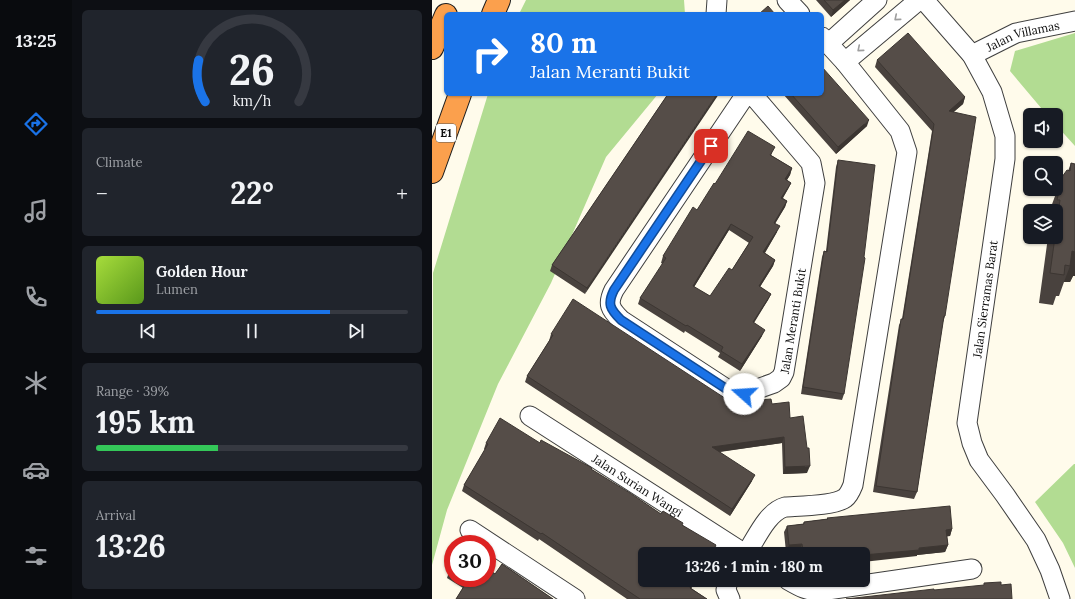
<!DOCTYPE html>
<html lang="en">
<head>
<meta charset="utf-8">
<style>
	:root { --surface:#171b24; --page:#20242c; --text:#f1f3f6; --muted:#9ea1a6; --line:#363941; --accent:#1a73e8 }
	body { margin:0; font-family:Lora,serif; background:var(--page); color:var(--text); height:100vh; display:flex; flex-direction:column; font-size:15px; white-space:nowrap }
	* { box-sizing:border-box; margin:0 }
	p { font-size:13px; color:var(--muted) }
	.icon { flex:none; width:22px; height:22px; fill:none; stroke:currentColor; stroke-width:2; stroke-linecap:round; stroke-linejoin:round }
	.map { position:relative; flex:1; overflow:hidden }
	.drawer { display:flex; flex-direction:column; gap:10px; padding:10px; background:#0d0f14; width:360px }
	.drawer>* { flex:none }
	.top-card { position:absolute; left:12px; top:12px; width:380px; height:84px; border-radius:6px; box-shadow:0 1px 3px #0004; background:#1a73e8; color:#fff; overflow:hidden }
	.fabs { position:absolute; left:591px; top:108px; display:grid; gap:8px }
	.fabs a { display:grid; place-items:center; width:40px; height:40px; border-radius:6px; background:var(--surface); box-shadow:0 1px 3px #0004; font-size:20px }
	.speed { position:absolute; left:12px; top:535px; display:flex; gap:8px; font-size:20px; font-weight:700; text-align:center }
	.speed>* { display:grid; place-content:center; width:52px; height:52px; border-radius:50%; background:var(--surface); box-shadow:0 1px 3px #0004; line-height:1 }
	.speed .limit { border:6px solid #d22; background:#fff; color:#111 }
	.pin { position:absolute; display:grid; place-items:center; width:34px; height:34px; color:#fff; margin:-17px; border-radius:8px; box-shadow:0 2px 6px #0006 }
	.me { position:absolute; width:44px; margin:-22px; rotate:289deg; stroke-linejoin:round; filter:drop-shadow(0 0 3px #0008) }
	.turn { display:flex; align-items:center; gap:14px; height:84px; padding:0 20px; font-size:18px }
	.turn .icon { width:52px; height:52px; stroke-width:2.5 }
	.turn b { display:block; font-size:28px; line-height:34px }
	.big { font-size:30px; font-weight:800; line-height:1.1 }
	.drawer .widget { flex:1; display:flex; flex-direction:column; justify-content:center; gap:6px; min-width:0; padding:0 14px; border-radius:6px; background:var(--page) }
	.drawer .dial { align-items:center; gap:0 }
	.dial svg { height:104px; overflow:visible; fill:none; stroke:var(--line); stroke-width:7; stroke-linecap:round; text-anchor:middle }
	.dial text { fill:var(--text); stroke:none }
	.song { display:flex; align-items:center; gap:12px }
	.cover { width:48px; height:48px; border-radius:6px; background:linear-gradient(135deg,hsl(80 70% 55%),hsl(90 70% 35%)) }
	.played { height:4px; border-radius:2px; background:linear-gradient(90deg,var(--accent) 75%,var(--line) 75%) }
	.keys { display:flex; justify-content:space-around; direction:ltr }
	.heat { display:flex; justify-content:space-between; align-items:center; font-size:22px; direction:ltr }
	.charge { height:6px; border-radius:3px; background:linear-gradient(90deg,#34c759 39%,var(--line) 0) }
	.trip { position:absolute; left:206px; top:547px; width:232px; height:40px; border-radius:6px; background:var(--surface); box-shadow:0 1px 3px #0004; font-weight:800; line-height:40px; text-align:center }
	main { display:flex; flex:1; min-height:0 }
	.tabs { display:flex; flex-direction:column; width:72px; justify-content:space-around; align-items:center; background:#090b0e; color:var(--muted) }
	.tabs .icon { width:28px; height:28px }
	.tabs .selected { color:var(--accent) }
	.tabs b { font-size:18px; color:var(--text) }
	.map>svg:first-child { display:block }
	.forest { fill:#b2dc92 }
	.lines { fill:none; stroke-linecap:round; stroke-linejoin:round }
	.minor-casing { stroke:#3f3f3f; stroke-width:21 }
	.highway-casing { stroke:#1d1d1d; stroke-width:24 }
	.minor { stroke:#fff; stroke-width:19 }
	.highway { stroke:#fba04d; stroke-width:22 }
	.wall { fill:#49423e; fill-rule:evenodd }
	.shaded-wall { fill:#3c3632 }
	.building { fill:#554d48; stroke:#3c3632; fill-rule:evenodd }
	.oneway { stroke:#9e9e9e }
	.route-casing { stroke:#114b97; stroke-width:10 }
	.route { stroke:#1a73e8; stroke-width:7 }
	.labels { text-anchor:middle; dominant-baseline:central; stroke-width:4; stroke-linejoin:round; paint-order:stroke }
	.shield { fill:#fff; stroke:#555; stroke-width:1 }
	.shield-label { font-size:11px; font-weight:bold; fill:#0c0c0c }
	.street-label { font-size:12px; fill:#0c0c0c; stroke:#fff }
</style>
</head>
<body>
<main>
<nav class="tabs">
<b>13:25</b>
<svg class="icon selected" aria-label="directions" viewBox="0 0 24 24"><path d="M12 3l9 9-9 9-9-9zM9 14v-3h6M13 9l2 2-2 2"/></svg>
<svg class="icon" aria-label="music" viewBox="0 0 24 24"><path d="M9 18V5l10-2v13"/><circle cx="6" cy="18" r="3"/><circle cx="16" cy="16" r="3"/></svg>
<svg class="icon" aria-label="phone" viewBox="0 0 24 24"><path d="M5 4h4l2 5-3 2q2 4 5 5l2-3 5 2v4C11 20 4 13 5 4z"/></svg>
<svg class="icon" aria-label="climate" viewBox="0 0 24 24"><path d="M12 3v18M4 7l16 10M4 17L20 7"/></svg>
<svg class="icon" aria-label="car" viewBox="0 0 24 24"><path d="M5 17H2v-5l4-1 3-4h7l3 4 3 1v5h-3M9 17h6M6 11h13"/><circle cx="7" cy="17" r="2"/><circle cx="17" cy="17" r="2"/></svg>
<svg class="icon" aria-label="filters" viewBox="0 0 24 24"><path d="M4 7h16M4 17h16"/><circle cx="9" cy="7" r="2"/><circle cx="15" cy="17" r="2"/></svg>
</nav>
<section class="drawer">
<div class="widget dial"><svg viewBox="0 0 100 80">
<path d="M14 69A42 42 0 1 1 86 69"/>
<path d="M14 69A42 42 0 0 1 9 37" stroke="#1a73e8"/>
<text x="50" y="56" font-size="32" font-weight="700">26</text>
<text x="50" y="72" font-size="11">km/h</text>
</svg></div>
<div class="widget"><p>Climate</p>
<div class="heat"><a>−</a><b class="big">22°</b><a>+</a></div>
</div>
<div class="widget">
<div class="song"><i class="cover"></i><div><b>Golden Hour</b><p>Lumen</p></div></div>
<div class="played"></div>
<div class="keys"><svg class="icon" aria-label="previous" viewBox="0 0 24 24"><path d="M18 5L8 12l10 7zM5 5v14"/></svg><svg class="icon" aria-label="pause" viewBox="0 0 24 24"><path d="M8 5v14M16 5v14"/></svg><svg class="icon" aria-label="next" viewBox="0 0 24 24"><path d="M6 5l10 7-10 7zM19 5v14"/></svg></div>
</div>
<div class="widget"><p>Range · 39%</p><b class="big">195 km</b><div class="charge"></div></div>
<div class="widget"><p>Arrival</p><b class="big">13:26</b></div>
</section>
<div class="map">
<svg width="643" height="599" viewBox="0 0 643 599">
	<rect width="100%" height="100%" fill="#fffbeb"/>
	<path class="forest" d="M94 0H252L253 14H87Z
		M643 33V146L624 125V115H615L578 71 583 51Z
		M56 94H226L174 157 119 283 66 384 15 510 0 565 1 273Z
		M642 464H643V568L631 543 603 502Z"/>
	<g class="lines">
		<defs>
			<g id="minor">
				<path d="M355 0 368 14"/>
				<path d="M492 0 540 55 560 92 573 136V159L535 423 540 443 547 460 573 495 604 540 618 570 628 599"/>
				<path d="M284 14 285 0"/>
				<path d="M396 44 445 0"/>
				<path id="s1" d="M540 55 584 33 643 21"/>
				<path d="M413 62 487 0"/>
				<path id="s2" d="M314 94 182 290C175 304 178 309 189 320L296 390 311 394 342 383 349 378 352 372 383 183 379 163 320 94"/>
				<path id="s3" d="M98 416 313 554"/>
				<path d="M38 530 143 599"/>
				<path d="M314 554C324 539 335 512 353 507 366 506 403 506 413 498 417 495 419 490 421 485L475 152 468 131 413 62 390 37"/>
				<path d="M296 580 294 590 298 599"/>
				<path d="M356 580C368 587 375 591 389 591L540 569"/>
			</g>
			<path id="highway" d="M61 14 67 0
				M0 48 14 15
				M0 172 28 94"/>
		</defs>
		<use href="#minor" class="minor-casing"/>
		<use href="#highway" class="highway-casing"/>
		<use href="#minor" class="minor"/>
		<use href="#highway" class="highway"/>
	</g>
	<path class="wall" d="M384 0H418L399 17Z
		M445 60 533 97 531 104 521 112 513 316 511 322 485 492 482 499 441 492 467 325 470 319 500 131 443 67Z
		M236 94 153 294 118 271 120 265Z
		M351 94H390L435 126 404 154Z
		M340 153 339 155 360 168 358 175 355 180 359 183 356 189 351 198 355 201 353 207 343 223 345 232 333 253 343 260 341 266 328 287 339 294 336 300 322 323 330 336 308 371 286 357 288 353 253 331 252 333 206 304 208 298 231 264 229 263 231 256 265 210 283 184ZM297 230 317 243 300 270 278 296 262 287Z
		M406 160 412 394 410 400 369 394 390 257 392 251H394L404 167Z
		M639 163 643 164V276H641L638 282H632L627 296H624L621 305 607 303 616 237H624V211H618L619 207 630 177 636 171Z
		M119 334 305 406 326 403 327 400 340 404 358 418 375 473 351 474 350 443 288 452 320 481 298 516 93 382 95 376 117 341Z
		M54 443H108L159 469 229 514 250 525 281 552 280 554H213V580H264L259 588 275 599H195L107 539 106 541 30 491 32 485 53 450 52 449Z
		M395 518 520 529 518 536H515L516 545 513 552 485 555V556L431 554H368V551L354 552 352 532 355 526 371 524 372 522 395 519Z
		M70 564 121 599H24L31 588 15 578 17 572 21 566V578H55V568L63 574Z"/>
	<path class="shaded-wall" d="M413 0H418L399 17 401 10Z
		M285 94H287L153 294 155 288Z
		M533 97 531 104 515 118 517 111Z
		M437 120 435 126 404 154 406 147Z
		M343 147 336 161 338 155Z
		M360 168 358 175 351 186 353 179Z
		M359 183 356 189 347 204 349 198Z
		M355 201 353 207 340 229 342 223Z
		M299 224 297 230 259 292 261 286Z
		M348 226 345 232 329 259 331 252Z
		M640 251 643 252V276H641L638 282H632L638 266Z
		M343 260 341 266 324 293 327 286Z
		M339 294 336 300 318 328 321 322Z
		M333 330 330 336 308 371 310 364Z
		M352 437 350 443 278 453 280 447Z
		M378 466 375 473 351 474 353 467Z
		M323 475 320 481 298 516 300 509Z
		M520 529 518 536 512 537 514 530Z
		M370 544 368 551 354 552 357 545Z
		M284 545 280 554H279Z
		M516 545 513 552 485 555V556L431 562V555Z
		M371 550H375L373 554H370Z
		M263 580H264L256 594 258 588Z"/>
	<path class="building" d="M392 0H413L401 10Z
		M336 6 343 14H327Z
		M476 33 533 97 517 111 544 117 513 316H512L485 492 444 486 469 319H471L502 124 445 60Z
		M390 67 437 120 406 147 359 94H390Z
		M236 94H285L155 288 120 265Z
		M316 131 343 147 338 155 360 168 353 179 359 183 349 198 355 201 342 223 348 226 331 252 343 260 327 286 339 294 321 322 333 330 310 364 289 351 291 347 255 325 254 326 208 298 234 258 231 256 261 207 265 210 282 183 283 184ZM299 224 321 237 300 270 297 268 278 296 261 286Z
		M406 160 443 165 432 257 433 258 412 394 371 387 392 251 395 252Z
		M639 163 643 164V252L640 251 638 266 633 265 632 275 618 273 623 237H624V229L628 200H625L630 177 635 170 638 171Z
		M141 299 305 406 328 403 327 400 339 399 340 404 357 402 358 418 371 416 375 448H377L378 466 353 467 352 437 280 447 323 475 300 509 95 376 121 335 119 334Z
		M68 418 108 443 109 440 160 468 159 469 198 493 229 514 231 511 251 523 250 525 284 545 279 554H213V580H263L258 588 275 599H208L110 533 109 534 32 485 56 444 54 443Z
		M518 506 520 529 514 530 516 545 487 548V550L431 555V554H375V550H371L370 544 357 545 355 526 372 524V522L396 519 395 518Z
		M70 564 121 599H24L34 583 27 578H55V568L63 574Z
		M21 566V574L17 572Z
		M569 582V585L579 584 580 599H414L502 589V590L552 585V583Z"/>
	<defs><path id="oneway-chevron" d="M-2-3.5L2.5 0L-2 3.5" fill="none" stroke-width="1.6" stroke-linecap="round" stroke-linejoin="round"/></defs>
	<g class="oneway">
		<use href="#oneway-chevron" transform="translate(465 18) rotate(140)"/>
		<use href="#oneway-chevron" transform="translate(428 49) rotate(140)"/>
	</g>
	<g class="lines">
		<defs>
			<path id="route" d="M279 146 182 290C175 304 178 309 189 320L296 390 312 394"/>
		</defs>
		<use href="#route" class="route-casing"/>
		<use href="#route" class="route"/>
	</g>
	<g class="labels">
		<rect class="shield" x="4" y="124" width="20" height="18" rx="3"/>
		<g class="shield-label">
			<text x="14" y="133">E1</text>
		</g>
		<g class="street-label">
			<text stroke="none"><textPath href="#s1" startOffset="55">Jalan Villamas</textPath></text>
			<text transform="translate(553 299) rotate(-82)">Jalan Sierramas Barat</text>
			<text stroke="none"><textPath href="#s2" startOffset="514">Jalan Meranti Bukit</textPath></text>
			<text stroke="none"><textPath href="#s3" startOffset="128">Jalan Surian Wangi</textPath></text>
		</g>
	</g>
</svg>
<div class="fabs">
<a><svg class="icon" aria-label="sound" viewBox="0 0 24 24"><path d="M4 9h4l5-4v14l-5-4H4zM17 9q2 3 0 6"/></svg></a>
<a><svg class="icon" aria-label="search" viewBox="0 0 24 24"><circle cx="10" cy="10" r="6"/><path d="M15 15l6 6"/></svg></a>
<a><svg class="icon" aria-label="layers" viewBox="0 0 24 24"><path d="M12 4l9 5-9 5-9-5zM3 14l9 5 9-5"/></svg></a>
</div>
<div class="speed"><div class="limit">30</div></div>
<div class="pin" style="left:279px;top:146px;background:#d93025"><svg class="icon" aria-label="arrive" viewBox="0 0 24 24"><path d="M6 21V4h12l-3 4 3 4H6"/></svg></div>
<svg class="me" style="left:312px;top:394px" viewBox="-20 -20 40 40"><circle r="19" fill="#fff"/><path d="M0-13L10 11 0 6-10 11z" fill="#1a73e8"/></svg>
<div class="trip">13:26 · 1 min · 180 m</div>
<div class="top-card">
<div class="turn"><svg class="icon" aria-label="right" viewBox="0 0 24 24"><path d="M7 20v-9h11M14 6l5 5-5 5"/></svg><div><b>80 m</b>Jalan Meranti Bukit</div></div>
</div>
</div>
</main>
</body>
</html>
